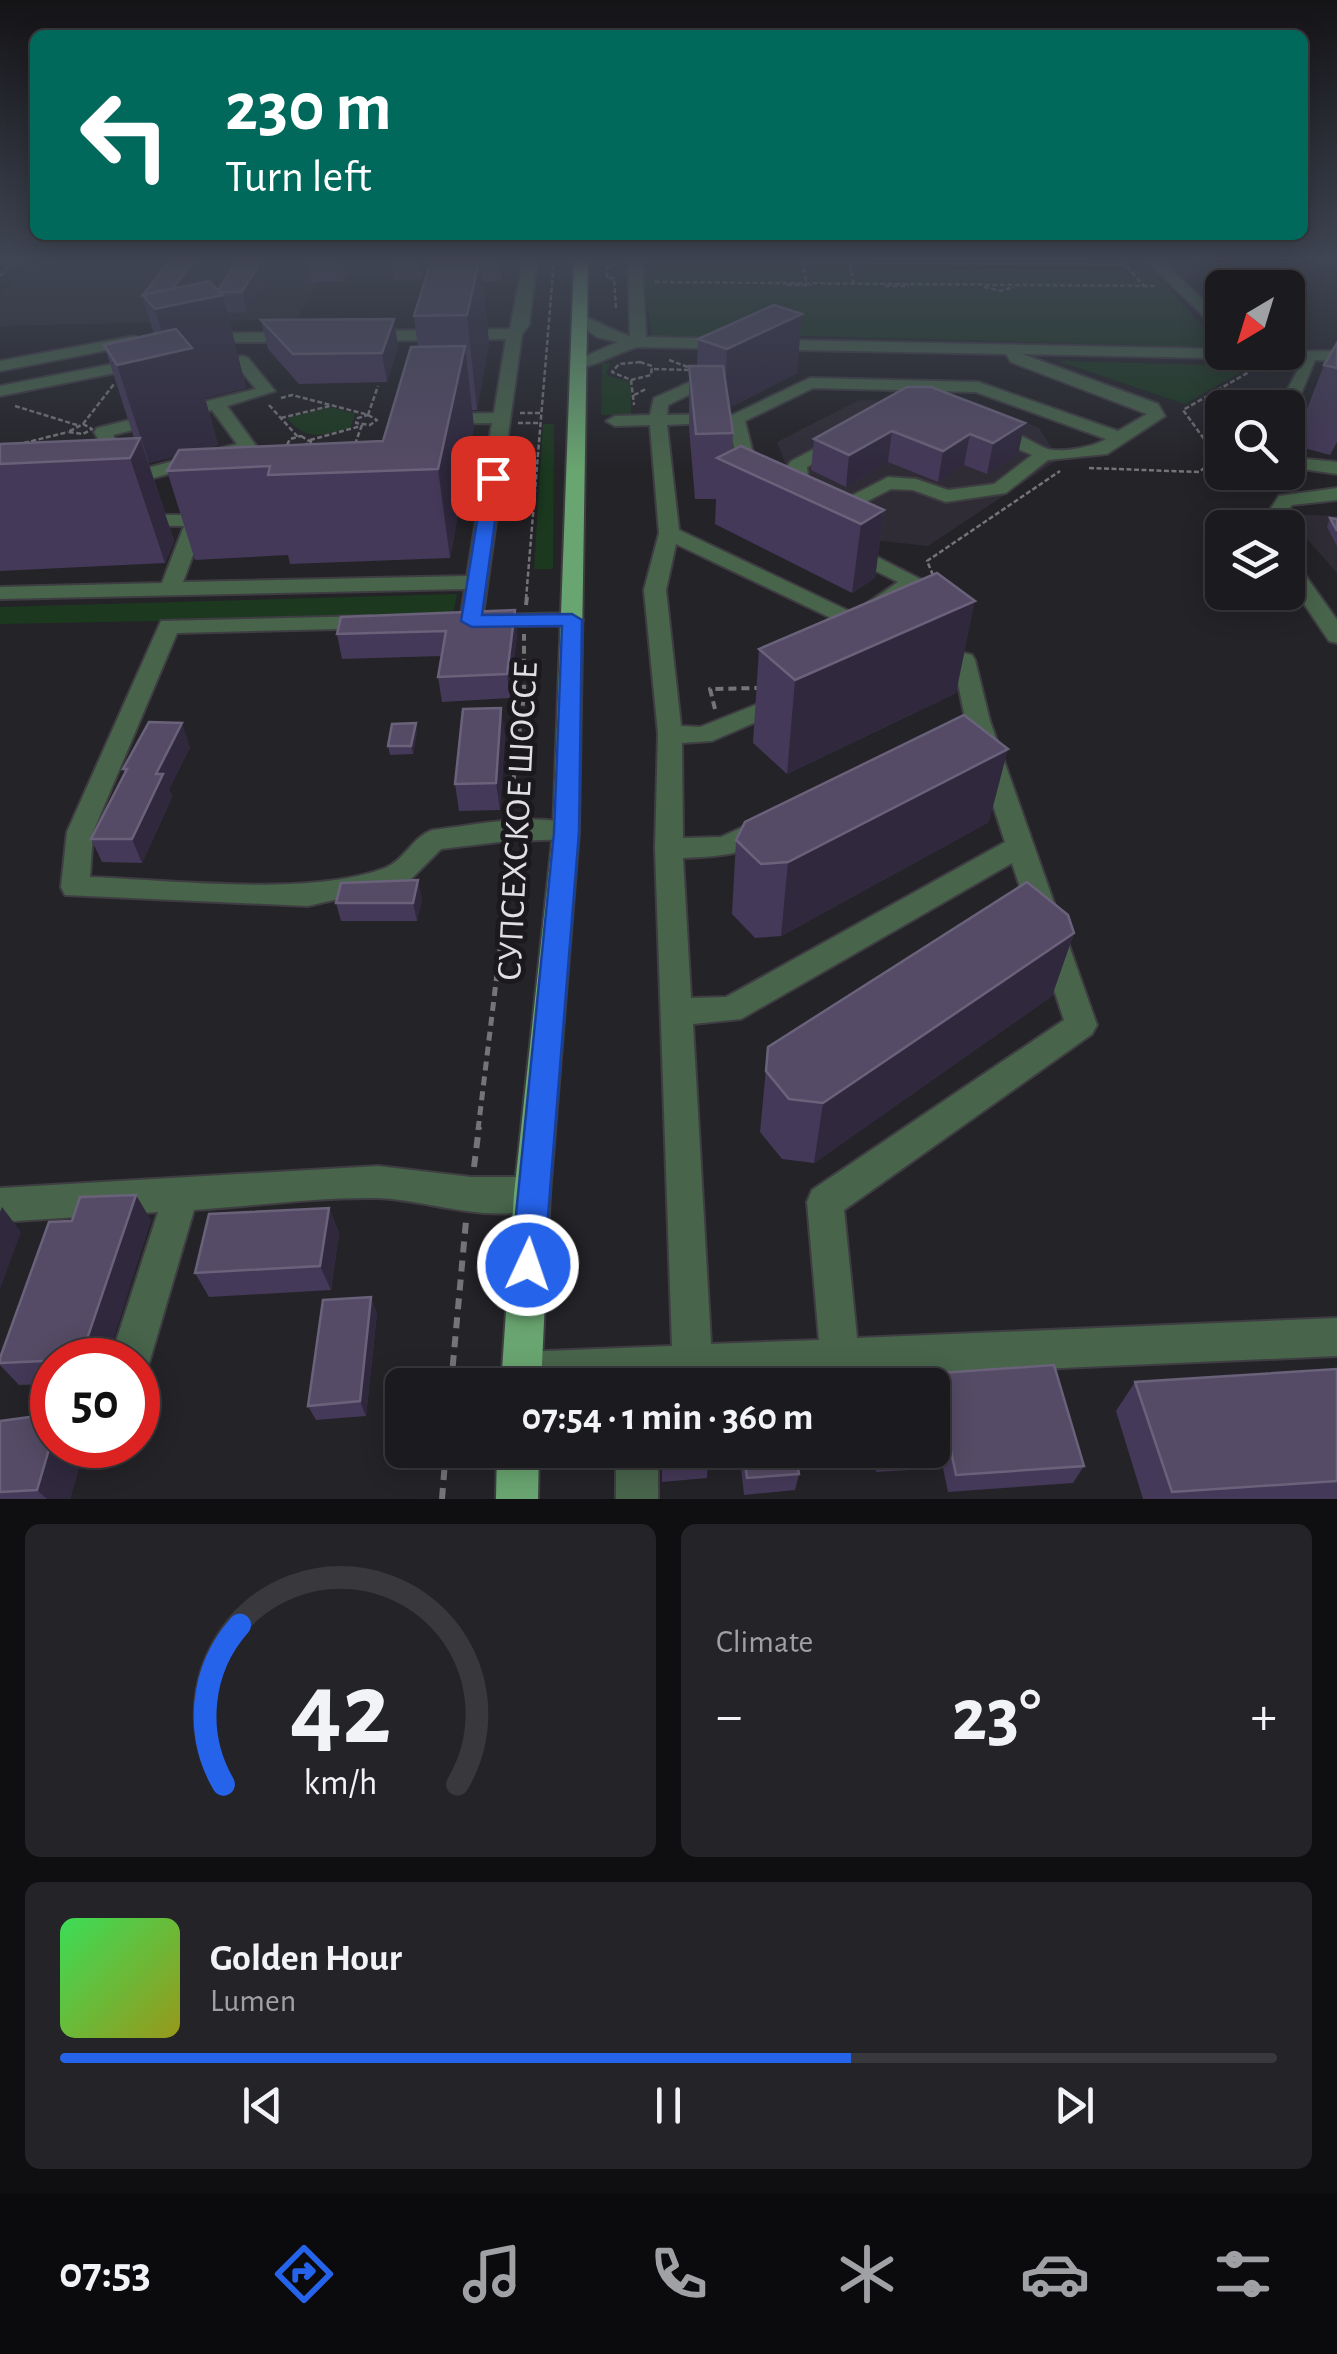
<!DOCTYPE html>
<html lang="en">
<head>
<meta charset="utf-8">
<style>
	:root { --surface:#1b1a1e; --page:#242327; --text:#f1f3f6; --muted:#a0a1a4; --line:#39383c; --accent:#2563eb }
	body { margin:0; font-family:"Alegreya Sans",sans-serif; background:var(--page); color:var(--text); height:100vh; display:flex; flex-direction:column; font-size:38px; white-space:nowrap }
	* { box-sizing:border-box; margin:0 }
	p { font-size:32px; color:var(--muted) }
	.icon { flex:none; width:55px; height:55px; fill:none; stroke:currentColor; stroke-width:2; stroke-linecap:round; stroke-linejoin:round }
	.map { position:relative; height:1499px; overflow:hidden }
	.panel { display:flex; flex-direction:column; gap:25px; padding:25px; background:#0f0e10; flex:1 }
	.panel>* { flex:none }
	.guide { position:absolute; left:30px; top:30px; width:1278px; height:210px; border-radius:15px; box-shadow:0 5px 25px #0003,0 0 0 2px var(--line); background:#00695c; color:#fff; overflow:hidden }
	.needle { width:65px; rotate:218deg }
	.controls { position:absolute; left:1205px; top:270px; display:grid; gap:20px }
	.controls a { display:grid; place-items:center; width:100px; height:100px; border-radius:15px; background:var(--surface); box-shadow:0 5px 25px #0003,0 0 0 2px var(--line); font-size:50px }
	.speed { position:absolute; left:30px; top:1338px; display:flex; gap:20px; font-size:50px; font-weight:700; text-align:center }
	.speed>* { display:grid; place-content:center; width:130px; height:130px; border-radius:50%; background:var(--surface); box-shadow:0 5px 25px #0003,0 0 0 2px var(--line); line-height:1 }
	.speed .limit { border:15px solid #d22; background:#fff; color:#111 }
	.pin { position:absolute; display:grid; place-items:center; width:85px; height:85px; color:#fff; margin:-42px; border-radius:20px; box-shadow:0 5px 15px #0006 }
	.me { position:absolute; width:110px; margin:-55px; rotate:3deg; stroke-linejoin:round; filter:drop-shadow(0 0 8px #0008) }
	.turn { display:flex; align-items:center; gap:35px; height:210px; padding:0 30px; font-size:45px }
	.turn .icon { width:130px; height:130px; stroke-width:2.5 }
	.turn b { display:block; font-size:70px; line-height:85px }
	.big { font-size:75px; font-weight:600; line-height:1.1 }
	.panel .tile { flex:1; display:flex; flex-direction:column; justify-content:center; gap:15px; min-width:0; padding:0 35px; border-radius:15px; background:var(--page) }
	.panel .dial { align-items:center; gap:0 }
	.dial svg { height:260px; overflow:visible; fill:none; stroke:var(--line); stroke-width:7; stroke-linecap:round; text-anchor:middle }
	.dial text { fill:var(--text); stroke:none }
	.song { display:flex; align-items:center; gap:30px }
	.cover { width:120px; height:120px; border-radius:15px; background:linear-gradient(135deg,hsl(130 70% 55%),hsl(60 70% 35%)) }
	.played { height:10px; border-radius:5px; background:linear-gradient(90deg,var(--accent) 65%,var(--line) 65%) }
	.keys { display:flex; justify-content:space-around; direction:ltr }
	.heat { display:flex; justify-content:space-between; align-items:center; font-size:55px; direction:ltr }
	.panel .tiles { flex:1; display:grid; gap:25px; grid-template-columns:1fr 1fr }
	.tile:last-child { grid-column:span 2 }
	.trip { position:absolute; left:385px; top:1368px; width:565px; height:100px; border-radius:15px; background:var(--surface); box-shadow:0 5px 25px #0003,0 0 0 2px var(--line); font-weight:600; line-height:100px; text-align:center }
	.tab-bar { display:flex; height:160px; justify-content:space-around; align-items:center; background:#0b0a0c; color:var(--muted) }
	.tab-bar .icon { width:70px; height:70px }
	.tab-bar .active { color:var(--accent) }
	.tab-bar b { font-size:45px; color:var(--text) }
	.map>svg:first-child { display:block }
	.built { fill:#2f2c36 }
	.green { fill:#1c3920 }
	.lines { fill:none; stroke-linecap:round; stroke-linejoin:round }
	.minor-casing { stroke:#3e3d42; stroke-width:4 }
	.major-casing { stroke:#3e3d42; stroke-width:4 }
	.path-far3 { stroke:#757478; stroke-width:2.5; stroke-dasharray:5 2.5; stroke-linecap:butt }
	.path-far2 { stroke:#757478; stroke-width:4; stroke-dasharray:8 5; stroke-linecap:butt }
	.path-far1 { stroke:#757478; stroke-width:5; stroke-dasharray:9 6; stroke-linecap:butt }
	.path { stroke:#757478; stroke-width:6; stroke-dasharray:11 8; stroke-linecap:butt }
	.minor { fill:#48644b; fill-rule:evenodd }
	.major { fill:#69a570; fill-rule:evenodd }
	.wall { fill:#443958 }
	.shaded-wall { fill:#30293e }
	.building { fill:#554b66; stroke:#6a627a; stroke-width:2.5 }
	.route { fill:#2563eb; stroke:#184099; stroke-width:2.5 }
	.labels { text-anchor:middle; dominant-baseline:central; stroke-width:10; stroke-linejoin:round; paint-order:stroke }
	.street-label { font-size:35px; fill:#e0dfe3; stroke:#1b191e }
</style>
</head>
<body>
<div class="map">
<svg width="1337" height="1499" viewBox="0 0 1337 1499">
	<rect width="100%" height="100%" fill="#242328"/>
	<path class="built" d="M30 261H331L297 319 0 326V294Z
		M859 400 976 402 1039 428 1059 459 928 546 863 539 802 508 777 442Z
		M1285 514 1337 516V573Z"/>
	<path class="green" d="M641 261H1142L1217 342 1209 347 800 336 792 341 652 338Z
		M1058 361 1251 366 1185 404Z
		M602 363 611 364 606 372 608 376 631 382V415H601Z
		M330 407 355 414 350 428C321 435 307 442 287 418Z
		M543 424H554L553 569H534Z
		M457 594 453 615 0 624V607Z"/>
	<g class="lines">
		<defs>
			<path id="minor" d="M523 261H537L529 325 522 334 483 615 572 613 583 620 580 625 463 626 460 621 465 589 0 599V587L162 583 184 526 126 525V517L133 515H220V523L204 525 183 582 467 576 492 423 438 424 429 419 438 414 494 413 506 339 364 341 356 336 364 331 510 329Z
				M628 261H642L646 337 1222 349V352L1337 351V361L1315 360 1295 408 1288 413V408H1278L1303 360 1022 354 1158 404 1165 416 1107 454 1048 460 1006 493 946 502 913 490 891 489 827 522 820 520V512L888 477 916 479 948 490 994 484 1032 455 986 435V427C1006 424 1027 440 1045 448 1059 454 1094 447 1106 439L976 392 813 388 745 421 759 477 750 483 741 477 728 422 667 425 679 530 853 613 898 582 840 553V545H854L924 581 854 629 676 544 666 590 681 726 700 727 783 694 795 702 791 707 712 741 682 743 683 838 721 837 767 816 776 819 780 826C763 855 713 857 683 858L691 998 726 997 1005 842 970 735 946 745 934 737 937 731 965 718 954 664 923 657 920 652 931 645 972 655 975 660 990 721 1097 1025 1092 1034 844 1210 857 1338 1337 1318V1356L676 1385H507L501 1372 507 1358 521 1352 672 1346 655 848 658 734 644 590 659 533 650 425 615 426 606 421 615 416 650 415 654 398 717 370 723 372V378L668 405 667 415 721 414 728 417 810 378 978 382 1118 431 1147 414 1011 362 1006 354 638 347C618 352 589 370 572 368V362L618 342 597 337 575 321V315C587 314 611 331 630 336ZM1012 863 1064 1020 812 1190 807 1202 819 1340 711 1344 693 1024 741 1019Z
				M1147 261H1162L1222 318V330L1217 329Z
				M199 334 299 332 307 337 299 342H194V336Z
				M134 336 139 338V344L0 371V361Z
				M242 356 248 358 275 391 227 406 257 447 254 451 131 484 124 482 94 432 97 428 256 389 238 367 206 375 198 370ZM212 410 237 444 136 471 113 435Z
				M144 358 150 360V366L0 396V386Z
				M839 436 848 441 845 445 807 467 808 477 827 490 825 494H811L792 484 788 465 791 461Z
				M1288 457 1337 462V474L1288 467Z
				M1337 488V500L1292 505 1278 528H1258L1279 496Z
				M1288 559 1295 561 1337 620V643L1329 641 1288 580Z
				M370 616 378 618 381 623 378 628 177 633 93 832 90 877C173 880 308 897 385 868 404 861 413 836 433 830 477 825 532 812 576 825L579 832 576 839 507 841 441 849 407 883 308 906 65 895 61 887 67 832 161 621Z
				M378 1166 471 1177H532L544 1182 550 1194 544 1206C493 1226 430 1200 378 1198 317 1197 254 1206 194 1210L150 1360 144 1374 138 1376V1360H110L158 1212 0 1222V1188Z
				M616 1450H658V1499H616Z"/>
			<path id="major" d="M574 261H588L579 832 550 1194 541 1385H501L514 1194 553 832Z
				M497 1450H539L538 1499H496Z"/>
		</defs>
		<use href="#minor" class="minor-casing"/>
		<use href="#major" class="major-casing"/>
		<path class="path-far3" d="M803 261 806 281
			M1122 261 1144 286
			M803 262 1126 265
			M850 264 854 284
			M0 276 14 261
			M655 282 1155 286
			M787 285H811
			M885 286H909
			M984 287 1000 291 1014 287
			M616 308 614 278H607V267L618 264
			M669 360 693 369
			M640 362 652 366 651 375 631 380 612 372 619 364Z
			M654 369 690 370
			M631 380 634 405
			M634 395 646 389
			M281 398 292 395 369 415
			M269 405 298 437
			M15 406 77 425
			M520 413H540
			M368 415 377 420 370 425 356 423 358 418Z
			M368 415 378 386
			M281 418 330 406
			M518 423H539
			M83 424 92 429 83 434 68 432Z
			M83 424 114 384
			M301 436 311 442 297 448 287 445 290 439Z
			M310 440 361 426
			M24 443 68 432
			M355 444 362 425
			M1089 468 1199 472 1218 458 1183 410 1249 372
			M933 575 927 561 1060 471
			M526 599 554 261"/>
		<path class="path-far2" d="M526 605 527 597
			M715 709 710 689 760 688
			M510 809 524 695V634"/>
		<path class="path-far1" d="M478 1130 505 908 506 853"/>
		<path class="path" d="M474 1167 479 1127
			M451 1385 466 1221
			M442 1499 446 1450"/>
		<use href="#minor" class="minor"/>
		<use href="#major" class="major"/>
	</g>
	<path class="wall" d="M170 261H201L204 274 198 283 218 290 237 261H270L272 270 247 312 227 313 246 388 205 398 218 445 204 449 383 441 418 347 414 316 431 261H504L501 281 483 282 489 343 477 410H472L474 427 450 558 290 564 288 555 195 560 167 471 176 456 149 463 148 461 174 541 165 563 0 571V444L134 438 104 345 154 334 142 296Z
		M306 261H356L345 282H310Z
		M392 261H427L422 279 395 280Z
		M394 319 398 347 387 382 299 384 268 349 261 320Z
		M698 339 797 373 729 408 733 433 732 450 884 510 875 578 852 593 715 524 716 499H695L689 428V366H697Z
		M1337 343V442L1330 455 1293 445 1324 365Z
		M907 387 1018 454 987 474 964 465 938 482 888 462 846 487 811 470 814 439Z
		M1330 518 1337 519V546L1327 527Z
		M515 610 517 634 510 698 442 702 438 677 442 656 342 659 337 634Z
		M759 649 956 693 787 774 753 743Z
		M417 732 413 754 390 755 388 746Z
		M505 734 500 810 459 811 455 784Z
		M190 747 169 789 172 797 142 863 102 862 91 839 125 774 123 769Z
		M989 822 781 936 755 938 732 914 736 840Z
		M422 898 417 921H341L336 903Z
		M1074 933 1052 996 814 1163 782 1159 760 1132 768 1047Z
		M329 1208 339 1233 331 1290 209 1297 195 1273Z
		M151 1220 106 1359 52 1360V1384L19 1385 0 1365V1358Z
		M377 1313 366 1416 316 1420 308 1406Z
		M1054 1365 1084 1466 1073 1483 948 1492 943 1468 876 1472 872 1450H932V1385H733L735 1373 783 1369 785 1384Z
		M1337 1369V1499H1143L1116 1411 1135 1382Z
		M0 1421 52 1445H85L70 1499H0Z
		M662 1450 708 1457 707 1478 662 1482Z
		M739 1450H795L799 1474 795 1490 744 1495Z"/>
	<path class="shaded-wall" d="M194 261H201L204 274 183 303 223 295 246 388 205 398 218 445 149 463 117 365 168 353 155 309 168 296Z
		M261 261H270L272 270 247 312 242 292Z
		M341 261H356L345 282Z
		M419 261H427L422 279Z
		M479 261H481L489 343 477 410 467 315Z
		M499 261H504L501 281Z
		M802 314 797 373 725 410 727 349Z
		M394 319 398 347 387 382 382 353Z
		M465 346 474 427 450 558 438 469Z
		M1025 423 1018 454 987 474 993 443Z
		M892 431 888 462 846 487 849 455Z
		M970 434 964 465 938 482 943 451Z
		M140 438 174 541 165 563 130 458Z
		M884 510 875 578 852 593 861 524Z
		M975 601 956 693 787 774 795 680Z
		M515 610 517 634 510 698 507 674Z
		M501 708 505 734 500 810 496 783Z
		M182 723 190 747 169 789 172 797 142 863 132 839 156 774Z
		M416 723 417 732 413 754 411 746Z
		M1008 749 989 822 781 936 788 862Z
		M418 880 422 898 417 921 413 903Z
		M1074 933 1052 996 814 1163 823 1103Z
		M136 1195 151 1220 107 1360H87L88 1336Z
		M2 1207 21 1232 0 1289V1212Z
		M329 1208 339 1233 331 1290 320 1266Z
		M371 1297 377 1313 366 1416 360 1401Z
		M52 1439V1445H85L70 1499H47L37 1490Z"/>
	<path class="building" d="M170 261H194L173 288 143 295Z
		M237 261H261L242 292H219L218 290Z
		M431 261H479L467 315 414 316Z
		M209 281 223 295 155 309 143 295Z
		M774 305 802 314 727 349 698 339Z
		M394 319 382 353 293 354 261 320Z
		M176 329 192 348 117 365 104 345Z
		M1337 343V368L1324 365Z
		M465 346 438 469 268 475 270 466 167 471 179 450 383 441 411 347Z
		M689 366H723L733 433 696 434Z
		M907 387H931L1025 423 993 443 970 434 943 451 892 431 849 455 814 439Z
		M140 438 130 458 0 464V444Z
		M741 446 884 510 861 524 717 458Z
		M1330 518 1337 519V531Z
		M937 573 975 601 795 680 759 649Z
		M515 610 507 674 438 677 446 631 337 634 341 617Z
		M501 708 496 783 455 784 463 709Z
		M964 715 1008 749 788 862 761 864 736 840 745 822Z
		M149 722 182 723 156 774H163L132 839H91L127 769H123Z
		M416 723 411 746H388L392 724Z
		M418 880 413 903H336L341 883Z
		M1027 882 1068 915 1074 933 823 1103 789 1099 766 1071 768 1047Z
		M136 1195 88 1336 92 1341 86 1359 0 1363V1358L49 1222 72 1221 80 1197Z
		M329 1208 320 1266 195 1273 209 1214Z
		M371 1297 360 1401 308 1406 323 1300Z
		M1054 1365 1084 1466 956 1475 951 1451 882 1455 881 1450H932V1385H736L735 1373 783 1369 785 1384Z
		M1337 1369V1481L1172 1492 1135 1382Z
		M52 1414V1439L37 1490 0 1492V1421Z
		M662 1450H708V1457L662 1462Z
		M743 1450H795L799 1474 747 1478Z"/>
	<linearGradient id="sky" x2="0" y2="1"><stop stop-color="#141316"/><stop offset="0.55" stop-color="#3f4553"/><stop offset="1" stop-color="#3f4553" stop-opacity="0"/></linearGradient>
	<rect width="1337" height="471" fill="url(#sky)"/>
	<path class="route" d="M493 472 501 478 482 615 572 614 582 620 579 832 544 1265 539 1277 528 1282 516 1277 511 1265 554 832 562 626 472 627 461 621 484 478Z"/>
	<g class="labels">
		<g class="street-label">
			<text transform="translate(518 821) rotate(-87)">СУПСЕХСКОЕ ШОССЕ</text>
		</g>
	</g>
</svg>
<div class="controls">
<a><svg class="needle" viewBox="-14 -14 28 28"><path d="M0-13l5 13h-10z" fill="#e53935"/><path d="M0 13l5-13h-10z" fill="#a0a1a4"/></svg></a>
<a><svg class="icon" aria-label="search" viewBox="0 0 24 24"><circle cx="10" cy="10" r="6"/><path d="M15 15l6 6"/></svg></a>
<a><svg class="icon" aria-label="layers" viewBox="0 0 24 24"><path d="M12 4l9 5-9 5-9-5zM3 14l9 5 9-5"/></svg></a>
</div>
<div class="speed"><div class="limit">50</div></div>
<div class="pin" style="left:493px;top:478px;background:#d93025"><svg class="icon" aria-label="arrive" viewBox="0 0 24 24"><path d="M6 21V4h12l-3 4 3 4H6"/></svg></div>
<svg class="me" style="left:528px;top:1265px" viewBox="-20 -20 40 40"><circle r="17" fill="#2563eb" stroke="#fff" stroke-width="3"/><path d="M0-11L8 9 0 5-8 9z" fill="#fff"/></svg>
<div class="trip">07:54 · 1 min · 360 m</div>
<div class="guide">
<div class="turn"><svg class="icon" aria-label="left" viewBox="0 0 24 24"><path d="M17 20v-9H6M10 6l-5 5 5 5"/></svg><div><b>230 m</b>Turn left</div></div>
</div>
</div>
<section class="panel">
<div class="tiles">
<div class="tile dial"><svg viewBox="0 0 100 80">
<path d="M14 69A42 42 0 1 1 86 69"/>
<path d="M14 69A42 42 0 0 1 19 20" stroke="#2563eb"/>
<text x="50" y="56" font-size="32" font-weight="700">42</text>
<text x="50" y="72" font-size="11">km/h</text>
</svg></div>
<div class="tile"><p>Climate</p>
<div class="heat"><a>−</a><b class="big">23°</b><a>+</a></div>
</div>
<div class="tile">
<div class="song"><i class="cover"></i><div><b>Golden Hour</b><p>Lumen</p></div></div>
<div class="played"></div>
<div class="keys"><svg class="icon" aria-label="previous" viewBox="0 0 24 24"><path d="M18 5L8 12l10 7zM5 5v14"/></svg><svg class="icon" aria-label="pause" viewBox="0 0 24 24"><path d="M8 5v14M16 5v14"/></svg><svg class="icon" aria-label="next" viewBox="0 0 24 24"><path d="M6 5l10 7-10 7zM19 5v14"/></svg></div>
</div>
</div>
</section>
<nav class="tab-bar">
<b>07:53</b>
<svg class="icon active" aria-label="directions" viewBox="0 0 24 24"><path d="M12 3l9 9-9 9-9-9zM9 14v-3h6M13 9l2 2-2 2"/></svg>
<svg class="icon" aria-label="music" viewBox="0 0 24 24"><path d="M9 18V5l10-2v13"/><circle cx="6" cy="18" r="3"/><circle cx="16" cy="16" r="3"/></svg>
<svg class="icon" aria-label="phone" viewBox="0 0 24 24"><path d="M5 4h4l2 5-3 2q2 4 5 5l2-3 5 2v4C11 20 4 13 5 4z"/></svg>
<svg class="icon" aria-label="climate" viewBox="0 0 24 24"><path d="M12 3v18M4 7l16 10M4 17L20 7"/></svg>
<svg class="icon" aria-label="car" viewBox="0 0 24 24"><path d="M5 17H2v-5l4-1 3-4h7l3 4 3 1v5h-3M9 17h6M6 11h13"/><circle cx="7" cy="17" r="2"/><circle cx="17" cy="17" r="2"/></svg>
<svg class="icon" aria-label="filters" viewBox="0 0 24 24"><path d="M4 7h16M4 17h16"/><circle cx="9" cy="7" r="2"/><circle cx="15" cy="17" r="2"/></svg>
</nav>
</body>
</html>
